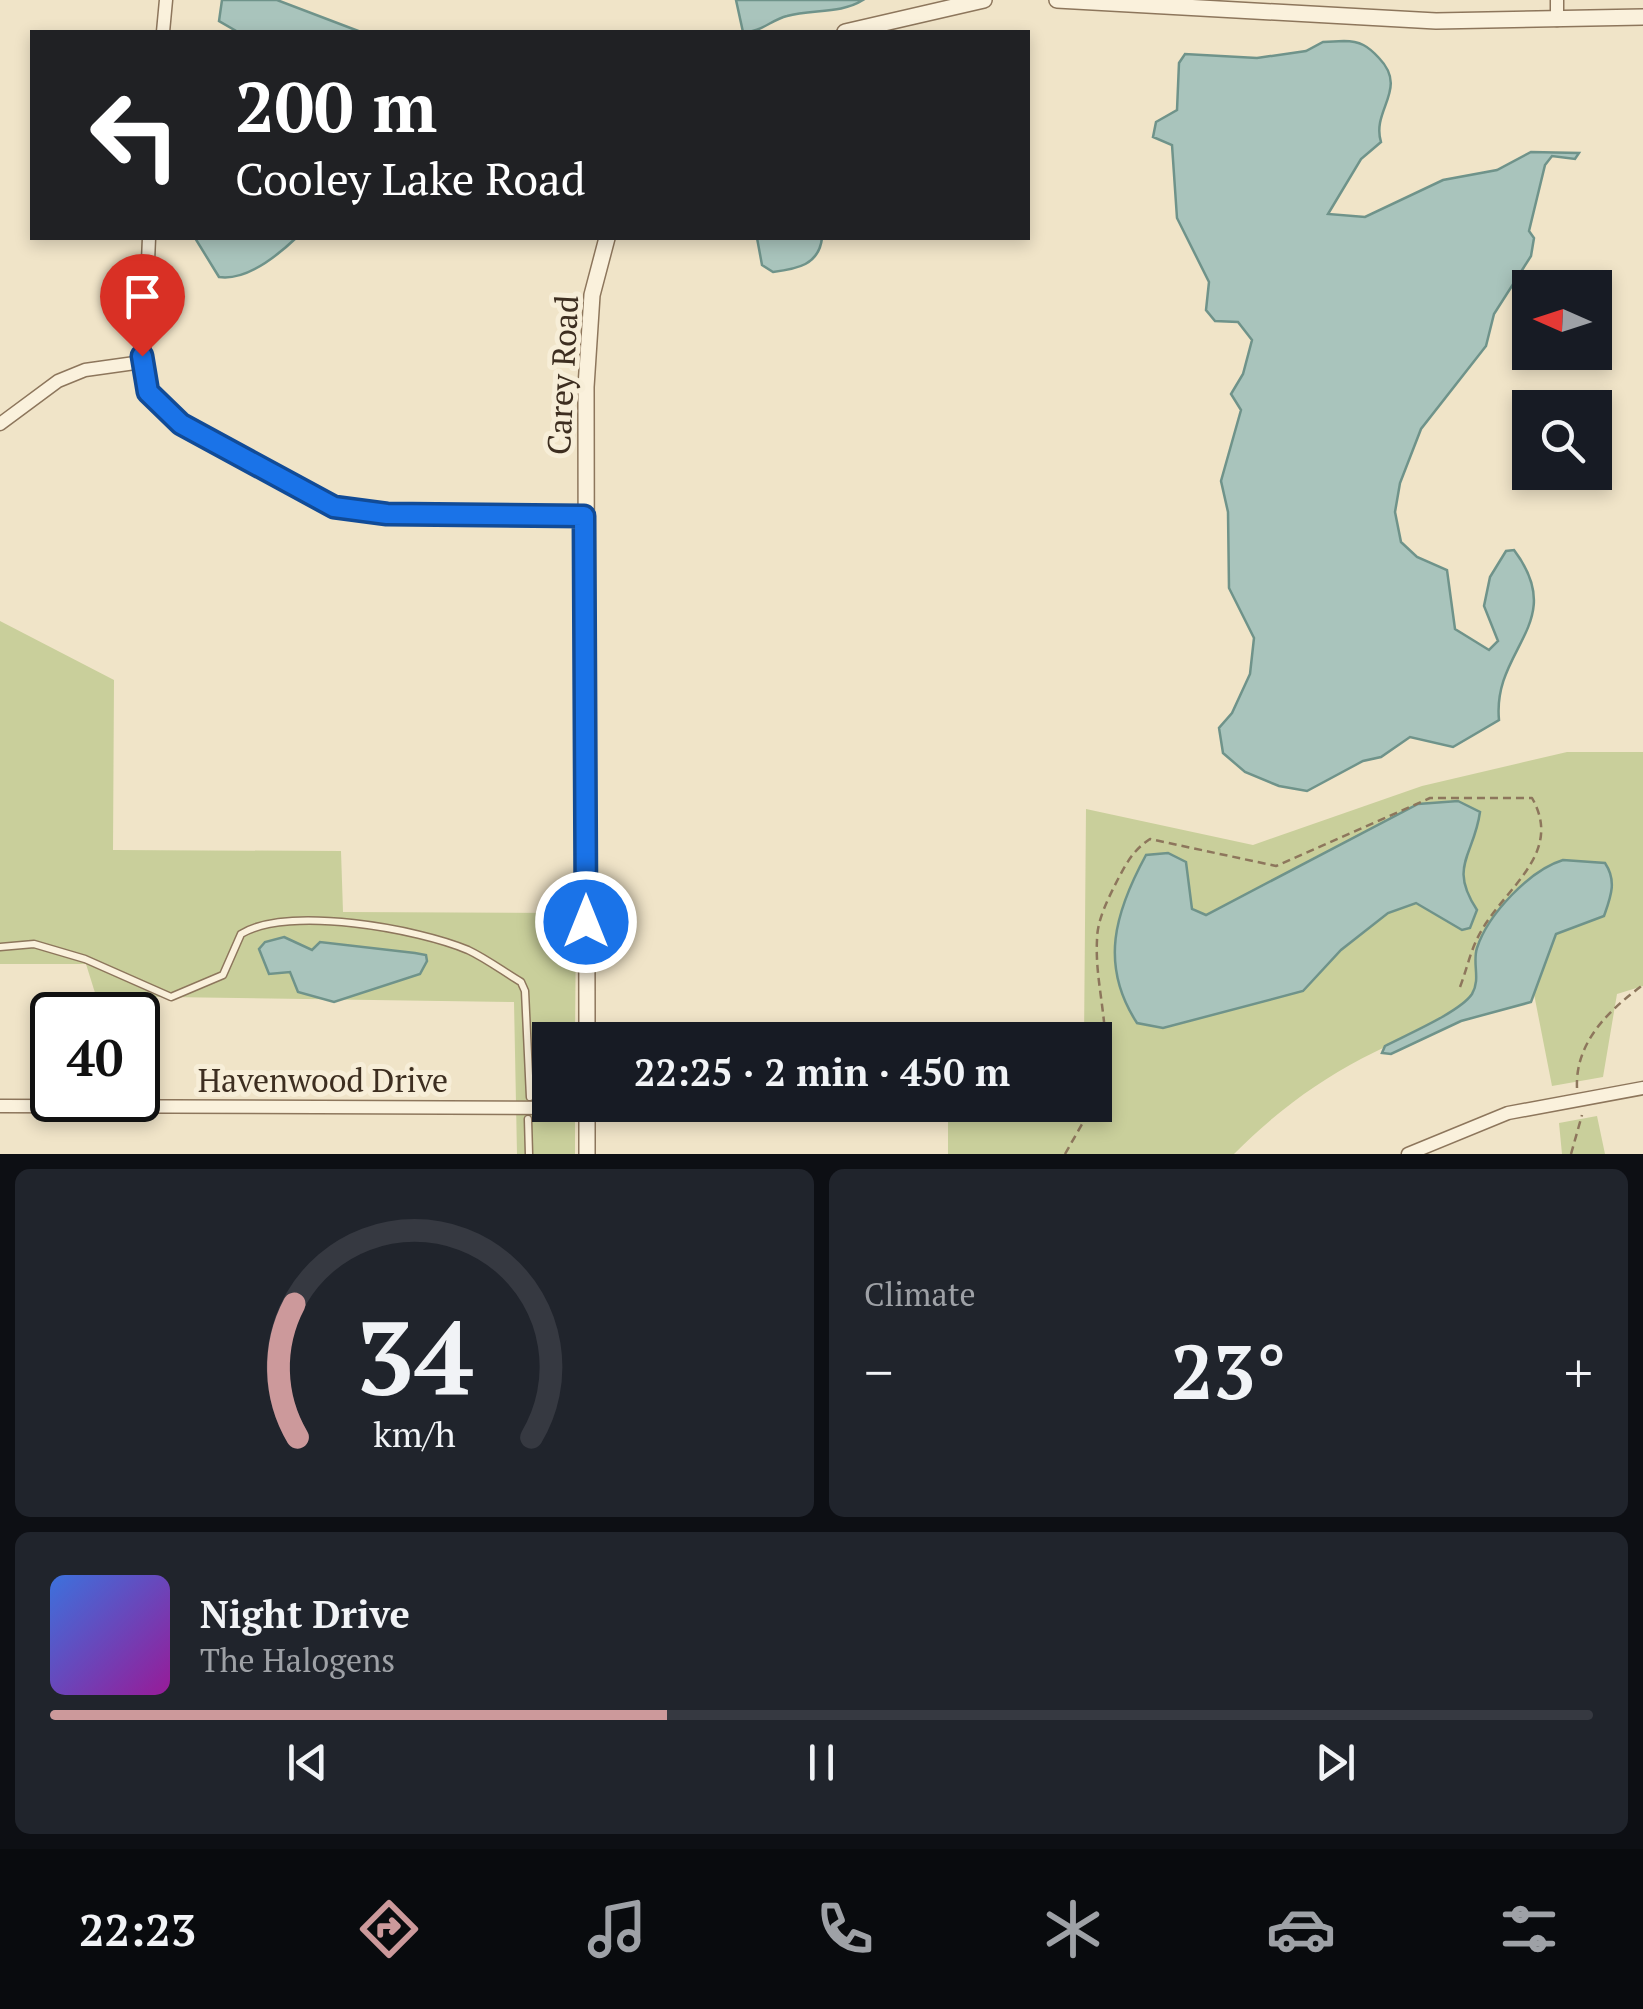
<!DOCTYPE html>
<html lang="en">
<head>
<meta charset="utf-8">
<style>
	:root { --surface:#171b24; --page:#20242c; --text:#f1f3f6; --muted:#9ea1a6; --line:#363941; --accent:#cc999b }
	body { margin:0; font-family:"PT Serif",serif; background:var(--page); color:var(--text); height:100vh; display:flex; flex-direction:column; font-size:38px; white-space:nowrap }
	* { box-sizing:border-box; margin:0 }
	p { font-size:32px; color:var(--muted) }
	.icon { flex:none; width:55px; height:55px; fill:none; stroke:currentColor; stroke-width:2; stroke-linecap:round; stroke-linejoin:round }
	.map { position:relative; height:1154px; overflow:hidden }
	.panel { display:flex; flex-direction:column; gap:15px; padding:15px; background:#0d0f14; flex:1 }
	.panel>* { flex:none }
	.top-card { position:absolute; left:30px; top:30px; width:1000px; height:210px; border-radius:0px; box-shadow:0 5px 15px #0003; background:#202124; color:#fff; overflow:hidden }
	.needle { width:65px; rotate:273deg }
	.tools { position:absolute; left:1512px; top:270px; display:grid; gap:20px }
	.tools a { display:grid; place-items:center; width:100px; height:100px; border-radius:0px; background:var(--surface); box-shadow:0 5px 15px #0003; font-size:50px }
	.speed { position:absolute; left:30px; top:992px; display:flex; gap:20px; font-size:50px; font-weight:700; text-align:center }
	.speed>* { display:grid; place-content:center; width:130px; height:130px; border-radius:50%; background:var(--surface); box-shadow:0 5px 15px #0003; line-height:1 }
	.speed .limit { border:5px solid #111; border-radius:15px; background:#fff; color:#111 }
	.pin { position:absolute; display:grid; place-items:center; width:85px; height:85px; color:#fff; margin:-102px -42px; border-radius:50% 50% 50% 0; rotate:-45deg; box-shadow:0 0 10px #0007 }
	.pin .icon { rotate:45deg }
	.me { position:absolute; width:110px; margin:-55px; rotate:0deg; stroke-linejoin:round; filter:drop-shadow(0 0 8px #0008) }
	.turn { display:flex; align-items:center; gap:35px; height:210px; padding:0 40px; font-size:45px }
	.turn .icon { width:130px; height:130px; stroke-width:2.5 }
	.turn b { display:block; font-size:70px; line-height:85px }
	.big { font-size:75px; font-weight:800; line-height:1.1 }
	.panel .card { flex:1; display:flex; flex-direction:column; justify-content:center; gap:15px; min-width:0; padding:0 35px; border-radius:15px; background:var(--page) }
	.panel .dial { align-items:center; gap:0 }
	.dial svg { height:260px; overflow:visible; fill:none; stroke:var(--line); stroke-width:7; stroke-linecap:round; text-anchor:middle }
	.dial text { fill:var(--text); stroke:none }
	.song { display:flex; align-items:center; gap:30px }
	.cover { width:120px; height:120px; border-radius:15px; background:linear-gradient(135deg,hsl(220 70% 55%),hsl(300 70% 35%)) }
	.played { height:10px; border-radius:5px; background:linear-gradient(90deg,var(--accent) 40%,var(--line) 40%) }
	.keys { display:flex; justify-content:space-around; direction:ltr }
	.heat { display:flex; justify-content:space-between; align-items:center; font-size:55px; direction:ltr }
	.panel .tiles { flex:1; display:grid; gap:15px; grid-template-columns:1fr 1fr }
	.card:last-child { grid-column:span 2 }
	.trip { position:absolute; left:532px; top:1022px; width:580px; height:100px; border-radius:0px; background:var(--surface); box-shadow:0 5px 15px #0003; font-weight:800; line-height:100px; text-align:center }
	.menu { display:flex; height:160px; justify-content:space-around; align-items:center; background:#090b0e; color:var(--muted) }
	.menu .icon { width:70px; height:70px }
	.menu .selected { color:var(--accent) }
	.menu b { font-size:45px; color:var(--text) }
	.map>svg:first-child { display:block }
	.green { fill:#c9cf9b }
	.water { fill:#a9c4bc; stroke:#6f938a; stroke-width:2.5 }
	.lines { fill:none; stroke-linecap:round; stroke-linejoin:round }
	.service-casing { stroke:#8d765c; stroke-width:9 }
	.minor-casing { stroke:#8d765c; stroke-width:15 }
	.tertiary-casing { stroke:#8d765c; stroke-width:18 }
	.path { stroke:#8d765c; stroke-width:2.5; stroke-dasharray:8 5; stroke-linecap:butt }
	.service { stroke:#faf1dc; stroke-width:6 }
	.minor { stroke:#faf1dc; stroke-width:12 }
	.tertiary { stroke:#faf1dc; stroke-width:15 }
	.route-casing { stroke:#114b97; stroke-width:25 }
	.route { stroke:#1a73e8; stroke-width:18 }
	.labels { text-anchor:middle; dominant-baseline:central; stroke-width:10; stroke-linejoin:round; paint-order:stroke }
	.street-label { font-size:32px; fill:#3d2e20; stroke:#f7eed8 }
</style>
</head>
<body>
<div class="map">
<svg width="1643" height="1154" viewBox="0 0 1643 1154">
	<rect width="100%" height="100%" fill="#f0e4c8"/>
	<path class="green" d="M0 621 114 680 113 850 341 851 343 912 576 913 575 1040H550V1105H575V1154H517L514 1002 96 996 86 964H0Z
		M1567 752H1643V986L1617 994 1603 1077 1552 1086 1534 994C1415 1028 1323 1064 1234 1154H948V1105H1095V1040H1084L1086 809 1253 845 1422 786Z
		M1597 1116 1605 1154H1562L1559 1123Z"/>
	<path class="water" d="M222 0H277L361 32H238L219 21Z
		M736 0H863C841 14 812 9 787 16 771 20 760 33 743 32Z
		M1344 41C1360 41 1368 46 1379 58 1409 89 1371 110 1381 142L1361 159 1328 214 1365 217 1443 180 1497 170 1531 152 1579 153 1575 159 1552 156 1545 165 1529 231 1534 238 1531 256 1494 314 1486 346 1421 429 1400 483 1395 512 1401 542 1417 557 1447 570 1455 629 1489 650 1498 641 1484 606 1490 577 1506 551 1514 550C1569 623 1492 648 1499 720L1453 747 1410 737 1381 757 1363 761 1307 791 1279 786 1245 772 1223 753 1219 728 1232 713 1250 674 1254 638 1229 588 1228 512 1221 481 1241 410 1231 394 1243 374 1252 340 1238 322 1215 321 1206 310 1209 282 1177 218 1172 145 1153 137 1156 122 1177 110 1179 63 1185 54 1257 58 1306 51 1323 42Z
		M195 238H296C277 256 246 281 219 277Z
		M757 238H822C819 265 797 269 773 272L762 265Z
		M1458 801 1480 812C1474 856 1448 866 1477 910L1470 928 1462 930 1416 903 1388 913 1341 950 1303 991 1163 1028 1137 1023C1099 965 1115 912 1146 855L1168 853 1186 862 1192 909 1206 915 1418 804Z
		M1563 860 1605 863C1617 881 1611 896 1604 916L1556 934 1531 1002 1461 1021 1391 1054 1382 1053 1385 1046C1406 1035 1460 1012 1472 994 1481 979 1472 963 1477 948 1488 914 1530 870 1563 860Z
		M284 937 312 950 320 942 415 953 426 955 427 961 420 974 334 1002 298 992 290 972 269 974 259 949 265 942Z"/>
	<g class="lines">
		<defs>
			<path id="service" d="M0 947 34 944 85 959 171 997 223 975 241 934C288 905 419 929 468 950 487 959 504 972 521 982L525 991 530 1097
				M528 1119 529 1154"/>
			<path id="minor" d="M1557 20V0
				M163 32 166 0
				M149 238 143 378 157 403 181 423 335 507 387 514 583 516
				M0 424 58 381 85 370 142 362
				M0 1106 587 1108
				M1408 1154 1508 1113 1643 1088"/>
			<path id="tertiary" d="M1057 0 1436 21 1643 17
				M845 32 984 0
				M587 1040 586 387 592 295 607 238
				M587 1154V1105"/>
		</defs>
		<use href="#service" class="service-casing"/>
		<use href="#minor" class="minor-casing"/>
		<use href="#tertiary" class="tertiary-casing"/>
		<path class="path" d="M1577 1088C1575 1042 1609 1010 1643 985
			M1095 1101C1119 1048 1094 993 1097 940 1097 920 1108 899 1117 881 1126 864 1133 850 1150 839L1276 866 1430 798H1532C1563 852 1508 886 1483 928 1471 947 1468 966 1460 987
			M1065 1154 1093 1105
			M1571 1154 1582 1115"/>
		<use href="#service" class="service"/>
		<use href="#minor" class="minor"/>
		<use href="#tertiary" class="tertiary"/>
	</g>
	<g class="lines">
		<defs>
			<path id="route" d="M142 356 148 392 181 424 334 507 387 514 584 516 586 922"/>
		</defs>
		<use href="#route" class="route-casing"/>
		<use href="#route" class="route"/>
	</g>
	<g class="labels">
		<g class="street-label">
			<text transform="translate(562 375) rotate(-87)">Carey Road</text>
			<text x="323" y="1080">Havenwood Drive</text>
		</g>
	</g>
</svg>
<div class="tools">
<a><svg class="needle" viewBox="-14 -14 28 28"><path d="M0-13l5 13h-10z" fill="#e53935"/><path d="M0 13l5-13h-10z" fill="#9ea1a6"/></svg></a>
<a><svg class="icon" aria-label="search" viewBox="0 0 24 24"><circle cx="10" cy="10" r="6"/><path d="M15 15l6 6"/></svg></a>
</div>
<div class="speed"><div class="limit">40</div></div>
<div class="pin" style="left:142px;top:356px;background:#d93025"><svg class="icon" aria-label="arrive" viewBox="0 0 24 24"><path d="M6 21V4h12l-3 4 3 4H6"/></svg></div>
<svg class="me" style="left:586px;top:922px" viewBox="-20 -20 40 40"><circle r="17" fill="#1a73e8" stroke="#fff" stroke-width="3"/><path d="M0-11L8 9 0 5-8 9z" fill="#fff"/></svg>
<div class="trip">22:25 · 2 min · 450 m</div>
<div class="top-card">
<div class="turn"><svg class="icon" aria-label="left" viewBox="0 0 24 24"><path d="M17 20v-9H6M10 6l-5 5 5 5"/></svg><div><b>200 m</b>Cooley Lake Road</div></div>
</div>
</div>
<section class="panel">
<div class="tiles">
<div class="card dial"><svg viewBox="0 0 100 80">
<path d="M14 69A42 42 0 1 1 86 69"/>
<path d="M14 69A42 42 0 0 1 13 28" stroke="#cc999b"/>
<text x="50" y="56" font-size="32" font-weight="700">34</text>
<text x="50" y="72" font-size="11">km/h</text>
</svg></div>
<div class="card"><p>Climate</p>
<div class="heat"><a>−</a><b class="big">23°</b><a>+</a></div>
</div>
<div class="card">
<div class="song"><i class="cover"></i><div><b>Night Drive</b><p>The Halogens</p></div></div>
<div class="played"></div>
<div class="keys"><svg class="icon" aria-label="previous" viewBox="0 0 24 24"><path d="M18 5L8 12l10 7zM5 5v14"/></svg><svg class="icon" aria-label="pause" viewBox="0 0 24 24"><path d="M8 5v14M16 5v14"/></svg><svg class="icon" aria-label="next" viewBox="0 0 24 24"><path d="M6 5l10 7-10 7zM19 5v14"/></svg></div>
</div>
</div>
</section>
<nav class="menu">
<b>22:23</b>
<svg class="icon selected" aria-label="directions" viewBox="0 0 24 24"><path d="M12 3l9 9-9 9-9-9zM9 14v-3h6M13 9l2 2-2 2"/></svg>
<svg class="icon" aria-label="music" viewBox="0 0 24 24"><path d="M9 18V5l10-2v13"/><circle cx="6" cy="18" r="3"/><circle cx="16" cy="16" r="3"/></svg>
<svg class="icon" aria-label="phone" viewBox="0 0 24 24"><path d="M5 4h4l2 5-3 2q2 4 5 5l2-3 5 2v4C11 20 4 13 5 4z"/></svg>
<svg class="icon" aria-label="climate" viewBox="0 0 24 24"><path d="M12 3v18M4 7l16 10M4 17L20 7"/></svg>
<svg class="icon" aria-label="car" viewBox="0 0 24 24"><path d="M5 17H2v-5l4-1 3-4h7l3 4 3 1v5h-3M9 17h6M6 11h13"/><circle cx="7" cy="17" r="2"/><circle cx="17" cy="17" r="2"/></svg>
<svg class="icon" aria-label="filters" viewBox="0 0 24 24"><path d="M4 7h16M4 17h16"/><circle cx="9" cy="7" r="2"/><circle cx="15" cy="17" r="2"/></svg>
</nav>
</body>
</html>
